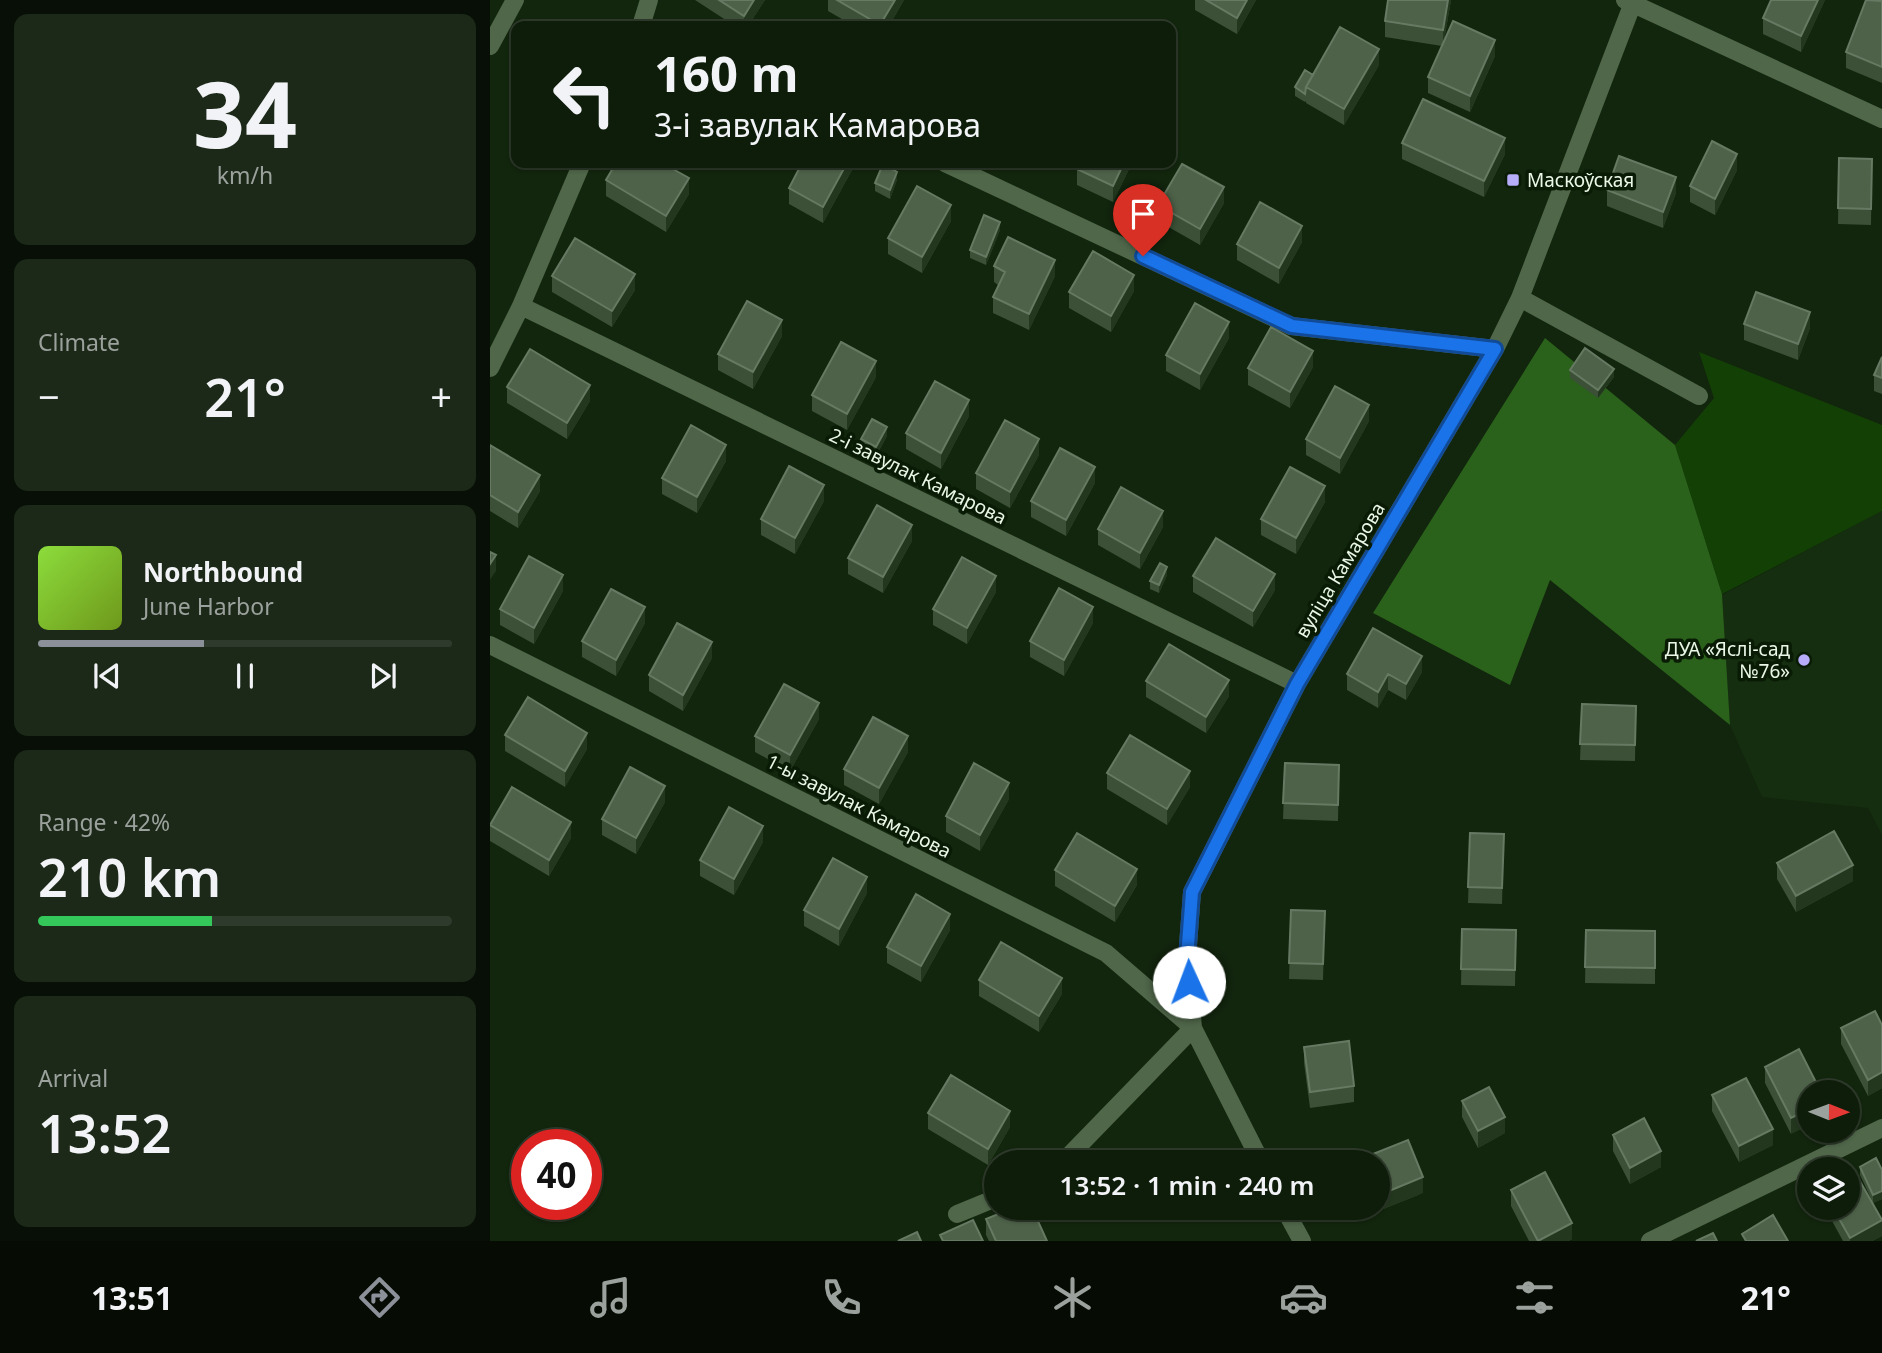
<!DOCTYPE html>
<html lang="en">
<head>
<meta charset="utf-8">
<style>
	:root { --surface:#0e1c0a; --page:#1c2918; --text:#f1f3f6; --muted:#9ba19c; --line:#2e3a2b; --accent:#8c9099 }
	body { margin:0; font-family:"Noto Sans",sans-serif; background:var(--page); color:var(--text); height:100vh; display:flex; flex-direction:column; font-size:26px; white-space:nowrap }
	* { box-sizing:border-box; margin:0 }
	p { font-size:23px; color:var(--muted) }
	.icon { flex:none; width:38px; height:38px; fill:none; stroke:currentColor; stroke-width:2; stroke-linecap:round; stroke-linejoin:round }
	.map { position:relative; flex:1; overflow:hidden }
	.details { display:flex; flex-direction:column; gap:14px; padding:14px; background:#080f06; width:490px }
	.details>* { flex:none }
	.banner { position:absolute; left:21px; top:21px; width:665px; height:147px; border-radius:14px; box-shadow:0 2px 5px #0004,0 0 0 2px var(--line); background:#0e1c0a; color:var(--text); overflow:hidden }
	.needle { width:46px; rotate:91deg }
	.fabs { position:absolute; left:1307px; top:1080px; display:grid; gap:14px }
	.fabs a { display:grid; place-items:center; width:63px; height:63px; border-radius:50%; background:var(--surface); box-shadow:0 2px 5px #0004,0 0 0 2px var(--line); font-size:35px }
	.speed { position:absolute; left:21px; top:1129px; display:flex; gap:14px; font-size:35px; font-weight:700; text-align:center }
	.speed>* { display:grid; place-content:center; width:91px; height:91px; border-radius:50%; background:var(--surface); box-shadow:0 2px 5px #0004,0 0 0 2px var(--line); line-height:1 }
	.speed .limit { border:10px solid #d22; background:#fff; color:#111 }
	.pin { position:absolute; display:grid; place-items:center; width:60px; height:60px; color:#fff; margin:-72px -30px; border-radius:50% 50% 50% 0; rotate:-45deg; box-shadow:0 0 7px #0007 }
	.pin .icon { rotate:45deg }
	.me { position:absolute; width:77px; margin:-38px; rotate:358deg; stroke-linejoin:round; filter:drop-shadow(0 0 5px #0008) }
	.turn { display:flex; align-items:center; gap:24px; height:147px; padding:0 28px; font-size:32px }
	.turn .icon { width:91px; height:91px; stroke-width:2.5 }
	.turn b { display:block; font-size:49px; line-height:60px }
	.big { font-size:52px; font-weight:600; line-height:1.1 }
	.details .card { flex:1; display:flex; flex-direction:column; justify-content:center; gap:10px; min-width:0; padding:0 24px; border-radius:14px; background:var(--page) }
	.details .dial { align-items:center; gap:0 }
	.dial b { font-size:91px; line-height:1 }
	.song { display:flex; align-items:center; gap:21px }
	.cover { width:84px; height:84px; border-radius:10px; background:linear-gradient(135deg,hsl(90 70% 55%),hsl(80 70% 35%)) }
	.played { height:7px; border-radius:4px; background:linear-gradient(90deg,var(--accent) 40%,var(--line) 40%) }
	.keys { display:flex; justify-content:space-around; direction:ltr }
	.heat { display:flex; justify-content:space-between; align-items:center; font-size:38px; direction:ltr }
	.charge { height:10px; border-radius:5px; background:linear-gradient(90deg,#34c759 42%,var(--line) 0) }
	.trip { position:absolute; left:494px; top:1150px; width:406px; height:70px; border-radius:35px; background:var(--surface); box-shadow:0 2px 5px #0004,0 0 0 2px var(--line); font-weight:600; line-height:70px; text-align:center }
	.menu { display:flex; height:112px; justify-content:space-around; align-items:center; background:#060b04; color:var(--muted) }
	.menu .icon { width:49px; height:49px }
	.menu .active { color:var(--accent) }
	.menu b { font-size:32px; color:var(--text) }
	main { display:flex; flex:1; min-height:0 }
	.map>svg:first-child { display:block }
	.built { fill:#162e10 }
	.green { fill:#134005 }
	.forest { fill:#2a611b }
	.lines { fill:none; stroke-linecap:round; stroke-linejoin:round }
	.minor { stroke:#50674a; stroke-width:18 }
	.wall { fill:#3b5036 }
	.shaded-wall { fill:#23371e }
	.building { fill:#4e6249; stroke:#667962; stroke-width:2 }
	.route-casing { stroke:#114b97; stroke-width:18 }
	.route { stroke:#1a73e8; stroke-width:12 }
	.poi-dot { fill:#b6acf8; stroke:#091b05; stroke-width:2.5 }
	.labels { text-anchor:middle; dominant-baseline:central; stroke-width:7; stroke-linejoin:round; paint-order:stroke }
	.poi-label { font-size:19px; fill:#eaf7e7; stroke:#091b05; text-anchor:start }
	.street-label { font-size:19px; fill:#eaf7e7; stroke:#091b05 }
</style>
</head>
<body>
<main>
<section class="details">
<div class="card dial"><b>34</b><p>km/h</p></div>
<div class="card"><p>Climate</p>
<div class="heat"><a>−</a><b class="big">21°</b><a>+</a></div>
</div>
<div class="card">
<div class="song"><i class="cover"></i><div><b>Northbound</b><p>June Harbor</p></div></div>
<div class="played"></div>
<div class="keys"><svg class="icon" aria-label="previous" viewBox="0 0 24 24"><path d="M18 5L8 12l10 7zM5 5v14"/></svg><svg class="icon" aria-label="pause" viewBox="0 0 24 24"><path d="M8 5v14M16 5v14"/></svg><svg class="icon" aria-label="next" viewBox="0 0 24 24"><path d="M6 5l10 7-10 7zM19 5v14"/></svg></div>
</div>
<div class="card"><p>Range · 42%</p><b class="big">210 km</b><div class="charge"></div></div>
<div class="card"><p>Arrival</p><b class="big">13:52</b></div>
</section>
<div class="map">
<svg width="1392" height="1241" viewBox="0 0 1392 1241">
	<rect width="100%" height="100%" fill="#12250d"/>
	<path class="built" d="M1392 511V835L1378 808 1272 797 1240 725 1232 595Z"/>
	<path class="green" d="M1209 352 1392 425V511L1232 594 1185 445 1224 398Z"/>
	<path class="forest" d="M1055 338 1185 445 1232 594 1240 725 1060 580 1020 685 883 613Z"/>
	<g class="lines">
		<path class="minor" d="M1135 0 1392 119
			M151 26 159 0
			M0 46 25 0
			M455 163 801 326 1005 349
			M1030 298 1209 396
			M31 306 807 684
			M0 368 31 306 92 163
			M0 645 616 953 703 1028 573 1162
			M771 1162 703 1028 697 959 702 892 807 684 1005 349 1030 298 1144 0
			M794 1208 812 1241
			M467 1214 506 1198
			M1160 1241 1392 1128"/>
	</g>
	<path class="wall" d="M205 0H275L258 26H245Z
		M338 0H414L399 26H364L338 11Z
		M705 0H766L747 34 705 10Z
		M961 0 954 41 1005 56 980 112 938 93V77L952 46 895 37V21Z
		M1335 0 1311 52 1273 34V18Z
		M1392 1V83L1356 68V52Z
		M889 65 854 125 816 103V101L815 102 805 96V87L823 75Z
		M912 143 1015 154 994 197 912 159Z
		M1349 158 1382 159 1381 225 1348 224Z
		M362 163V170L333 223 299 204V188Z
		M590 163H642L623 202 587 185V169Z
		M1247 170 1225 215 1200 202V186Z
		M116 180 199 194 176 232 116 196Z
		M407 180 400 199 385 191V183Z
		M1117 190 1186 193 1173 228 1117 206Z
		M734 203 710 245 668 221V205Z
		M461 221 432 273 398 254V238Z
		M510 230 496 265 480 258V250Z
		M812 242 789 284 747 260V244Z
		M504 266 565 276 539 330 503 313V297L508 285 504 282Z
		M62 276 145 290 122 327 62 292Z
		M644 291 621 332 579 308V292Z
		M1254 324 1320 328 1308 360 1254 340Z
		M292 336 263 389 228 370V354Z
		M739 338 710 390 676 371V355Z
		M1392 357V394L1384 391V375Z
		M823 367 800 408 758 385V368Z
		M1080 370 1124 377 1108 398 1080 378Z
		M386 377 357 430 322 411V395Z
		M17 387 100 401 77 439 17 403Z
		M479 416 451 469 416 449V433Z
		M879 421 850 474 816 455V439Z
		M397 436 386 456 371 447V439Z
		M0 445 50 491 28 528 0 511Z
		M549 455 520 508 486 489V473Z
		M236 461 207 513 172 494V478Z
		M605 483 576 536 541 517V501Z
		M334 501 305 554 271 535V519Z
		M835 502 806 554 771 535V519Z
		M673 527 650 569 608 545V529Z
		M422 541 393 593 358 574V558Z
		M677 575 669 593 660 589V581Z
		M703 576 785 590 763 627 703 592Z
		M73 591 44 644 10 625V609Z
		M506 592 477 644 443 625V609Z
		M155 623 126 676 92 657V641Z
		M603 623 574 676 540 657V641Z
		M222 658 193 711 159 691V675Z
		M932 672 916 700 898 690 888 708 857 690V674Z
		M656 681 739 696 716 733 656 697Z
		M1092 704 1146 706 1145 761 1090 760Z
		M329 719 300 771 265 752V736Z
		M15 735 97 749 75 787 15 751Z
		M418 752 389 804 354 785V769Z
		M795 763 849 765 848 821 793 819Z
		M617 773 700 787 677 825 617 789Z
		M519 799 490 851 456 832V816Z
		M175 802 146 854 112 835V819Z
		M0 823 81 838 59 876 0 841Z
		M980 833 1014 834 1012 904 978 903Z
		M273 842 244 895 210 876V860Z
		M1287 863 1363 881 1306 912 1287 879Z
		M565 870 647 885 625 922 565 886Z
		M377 893 349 946 314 926V910Z
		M801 910 835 911 833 980 799 979Z
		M972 929 1026 930 1025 986 971 985Z
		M460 930 431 982 397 963V947Z
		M1096 930 1165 931V984L1095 983Z
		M489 980 572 994 549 1032 489 996Z
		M1392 1025V1088L1378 1096 1351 1044V1028Z
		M814 1047 864 1086V1102L820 1108 814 1063Z
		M1309 1049 1301 1134 1275 1083V1067Z
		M1222 1095 1283 1145 1249 1162 1222 1111Z
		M972 1101 1015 1133 988 1148 972 1117Z
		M438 1113 520 1127 498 1165 438 1129Z
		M1123 1135 1171 1167 1140 1184 1123 1151Z
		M1370 1167 1392 1170V1199L1383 1203 1370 1175Z
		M1021 1190 1082 1239 1078 1241H1039L1021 1206Z
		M933 1193 871 1218 867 1208H887Z
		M1336 1208H1358L1392 1220V1236L1382 1241H1353L1336 1210Z
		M496 1219 557 1241H499L496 1235Z"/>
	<path class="shaded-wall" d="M264 0H275L258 26H254V16Z
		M405 0H414L399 26H390Z
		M757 0H766L747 34V18Z
		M958 0H961L953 46V30Z
		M1328 0H1335L1311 52V36Z
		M1005 40V56L980 112V96Z
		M889 49V65L854 125V109Z
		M1015 138V154L994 197V181Z
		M1247 154V170L1225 215V199Z
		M357 163H362V170L333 223V207Z
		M634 163H642L623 202V186Z
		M407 172V180L400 199V190Z
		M1186 177V193L1173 228V212Z
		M199 178V194L176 232V216Z
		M734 187V203L710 245V229Z
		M461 205V221L432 273V257Z
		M510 222V230L496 265V257Z
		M812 226V242L789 284V268Z
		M565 260V276L539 330V314Z
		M145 274V290L122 327V311Z
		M644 275V291L621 332V316Z
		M1320 312V328L1308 360V344Z
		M292 320V336L263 389V372Z
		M739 322V338L710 390V374Z
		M823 351V367L800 408V392Z
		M386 361V377L357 430V414Z
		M1124 369V377L1108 398V390Z
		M100 385V401L77 439V423Z
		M479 400V416L451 469V453Z
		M879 405V421L850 474V458Z
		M397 427V436L386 456V447Z
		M549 439V455L520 508V492Z
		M236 445V461L207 513V497Z
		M605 467V483L576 536V520Z
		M50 475V491L28 528V512Z
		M334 485V501L305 554V538Z
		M835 486V502L806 554V538Z
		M673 511V527L650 569V553Z
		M422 525V541L393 593V577Z
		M6 555V571L0 580V564Z
		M677 567V575L669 593V585Z
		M785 574V590L763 627V611Z
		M73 575V591L44 644V628Z
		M506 576V592L477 644V628Z
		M155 607V623L126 676V660Z
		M603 607V623L574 676V660Z
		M222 642V658L193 711V695Z
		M932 656V672L916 700V684Z
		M898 674V690L888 708V692Z
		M739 680V696L716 733V717Z
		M329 703V719L300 771V755Z
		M97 733V749L75 787V771Z
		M418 736V752L389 804V788Z
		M700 771V787L677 825V809Z
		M519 783V799L490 851V835Z
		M175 786V802L146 854V838Z
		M81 822V838L59 876V860Z
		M273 826V842L244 895V879Z
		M1363 865V881L1306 912V896Z
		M647 869V885L625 922V906Z
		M377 877V893L349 946V929Z
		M460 914V930L431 982V966Z
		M572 978V994L549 1032V1016Z
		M1392 1072V1088L1378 1096V1080Z
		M1320 1109V1125L1301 1134V1118Z
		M520 1111V1127L498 1165V1149Z
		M1015 1117V1133L988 1148V1131Z
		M1283 1129V1145L1249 1162V1146Z
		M1171 1151V1167L1140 1184V1168Z
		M933 1177V1193L871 1218V1208H887V1196Z
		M1392 1191V1199L1383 1203V1195Z
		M1392 1220V1236L1382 1241H1360V1238Z
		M1082 1223V1239L1078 1241H1048Z"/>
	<path class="building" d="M229 0H264L254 16Z
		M347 0H405L390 25Z
		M716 0H757L747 18Z
		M898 0H958L953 30 895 21Z
		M1281 0H1328L1311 36 1273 18Z
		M1376 0 1392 1V67L1356 52Z
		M963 21 1005 40 980 96 938 77Z
		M850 27 889 49 854 109 816 87Z
		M815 70 823 75 816 87 815 94 805 87Z
		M933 99 1015 138 994 181 912 143Z
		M1222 141 1247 154 1225 199 1200 186Z
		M1129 156 1186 177 1173 212 1117 190Z
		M1349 158 1382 159 1381 209 1348 208Z
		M126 163H172L199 178 176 216 116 180Z
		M312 163H357L333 207 299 188Z
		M590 163H634L623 186 587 169Z
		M393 164 407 172 400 190 385 183Z
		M692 164 734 187 710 229 668 205Z
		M427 186 461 205 432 257 398 238Z
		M770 202 812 226 789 268 747 244Z
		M494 215 510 222 496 257 480 250Z
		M518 237 565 260 539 314 503 297 515 272 504 266Z
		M85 238 145 274 122 311 62 276Z
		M603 251 644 275 621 316 579 292Z
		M1266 292 1320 312 1308 344 1254 324Z
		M257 301 292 320 263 372 228 354Z
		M705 303 739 322 710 374 676 355Z
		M781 327 823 351 800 392 758 368Z
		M351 342 386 361 357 414 322 395Z
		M1095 348 1124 369 1108 390 1080 370Z
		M40 349 100 385 77 423 17 387Z
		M1392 357V378L1384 375Z
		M445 381 479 400 451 453 416 433Z
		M845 386 879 405 850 458 816 439Z
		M382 419 397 427 386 447 371 439Z
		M515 420 549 439 520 492 486 473Z
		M201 425 236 445 207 497 172 478Z
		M0 445 50 475 28 512 0 495Z
		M570 448 605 467 576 520 541 501Z
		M299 466 334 485 305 538 271 519Z
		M800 467 835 486 806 538 771 519Z
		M631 487 673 511 650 553 608 529Z
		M387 505 422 525 393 577 358 558Z
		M726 538 785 574 763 611 703 576Z
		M0 552 6 555 0 564Z
		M39 556 73 575 44 628 10 609Z
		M472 557 506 576 477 628 443 609Z
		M670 563 677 567 669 585 660 581Z
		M569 588 603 607 574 660 540 641Z
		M121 589 155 607 126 660 92 641Z
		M187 623 222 642 193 695 159 675Z
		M883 628 932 656 916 684 898 674 888 692 857 674Z
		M679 644 739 680 716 717 656 681Z
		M294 684 329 703 300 755 265 736Z
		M38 697 97 733 75 771 15 735Z
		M1092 704 1146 706 1145 745 1090 744Z
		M383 717 418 736 389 788 354 769Z
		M640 735 700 771 677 809 617 773Z
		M484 763 519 783 490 835 456 816Z
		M795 763 849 765 848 805 793 803Z
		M140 767 175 786 146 838 112 819Z
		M22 787 81 822 59 860 0 825Z
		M239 807 273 826 244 879 210 860Z
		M1344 831 1363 865 1306 896 1287 863Z
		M587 833 647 869 625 906 565 870Z
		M980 833 1014 834 1012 888 978 887Z
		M343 858 377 877 349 929 314 910Z
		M426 894 460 914 431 966 397 947Z
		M801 910 835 911 833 964 799 963Z
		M972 929 1026 930 1025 970 971 969Z
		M1096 930 1165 931V968L1095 967Z
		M511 942 572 978 549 1016 489 980Z
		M1385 1011 1392 1025V1072L1378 1080 1351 1028Z
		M859 1041 864 1086 820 1092 814 1047Z
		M1309 1049 1331 1092H1320V1109L1301 1118 1275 1067Z
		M461 1075 520 1111 498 1149 438 1113Z
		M1256 1078 1283 1129 1249 1146 1222 1095Z
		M999 1087 1015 1117 988 1131 972 1101Z
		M1154 1118 1171 1151 1140 1168 1123 1135Z
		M918 1140 933 1177 887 1196V1162H863Z
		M1386 1158 1392 1170V1191L1383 1195 1370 1167Z
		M1055 1172 1082 1223 1048 1241 1021 1190Z
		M1367 1176 1392 1220 1360 1238 1343 1208H1358V1182Z
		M523 1208H542L557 1241H506L496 1219Z
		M1283 1215 1298 1241H1256L1252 1234Z
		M483 1220 493 1241H453L450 1235Z
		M427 1232 431 1241H408Z
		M1223 1233 1227 1241H1206Z"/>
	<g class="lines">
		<defs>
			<path id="route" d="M653 256 802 326 1005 349 807 684 702 892 697 958 699 982"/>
		</defs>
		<use href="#route" class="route-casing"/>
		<use href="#route" class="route"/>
	</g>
	<g class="poi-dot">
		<rect x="1016" y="173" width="14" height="14" rx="3.5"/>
		<circle cx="1314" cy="660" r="7"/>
	</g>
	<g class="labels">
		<g class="poi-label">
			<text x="1037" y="180">Маскоўская</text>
			<text x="1300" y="649" text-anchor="end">ДУА «Яслі-сад<tspan x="1300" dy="22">№76»</tspan></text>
		</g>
		<g class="street-label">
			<text transform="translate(428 476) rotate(26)">2-і завулак Камарова</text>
			<text transform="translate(850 570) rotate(-59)">вуліца Камарова</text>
			<text transform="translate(369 806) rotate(27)">1-ы завулак Камарова</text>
		</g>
	</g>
</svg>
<div class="fabs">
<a><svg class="needle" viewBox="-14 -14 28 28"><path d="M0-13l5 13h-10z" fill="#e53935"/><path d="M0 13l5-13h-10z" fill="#9ba19c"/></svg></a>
<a><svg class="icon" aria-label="layers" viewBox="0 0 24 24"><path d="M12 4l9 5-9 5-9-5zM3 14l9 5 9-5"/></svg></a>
</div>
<div class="speed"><div class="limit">40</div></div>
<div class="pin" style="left:653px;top:256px;background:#d93025"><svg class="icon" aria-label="arrive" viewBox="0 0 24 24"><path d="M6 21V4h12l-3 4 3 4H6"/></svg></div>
<svg class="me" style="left:699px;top:982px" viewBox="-20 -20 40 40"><circle r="19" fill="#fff"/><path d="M0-13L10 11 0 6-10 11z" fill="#1a73e8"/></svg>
<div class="trip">13:52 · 1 min · 240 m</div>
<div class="banner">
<div class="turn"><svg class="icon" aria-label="left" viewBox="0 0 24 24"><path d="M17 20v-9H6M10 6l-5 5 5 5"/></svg><div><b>160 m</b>3-і завулак Камарова</div></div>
</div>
</div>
</main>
<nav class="menu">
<b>13:51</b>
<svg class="icon active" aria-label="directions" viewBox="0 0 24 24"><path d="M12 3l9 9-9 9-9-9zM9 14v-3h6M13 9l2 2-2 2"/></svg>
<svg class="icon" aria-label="music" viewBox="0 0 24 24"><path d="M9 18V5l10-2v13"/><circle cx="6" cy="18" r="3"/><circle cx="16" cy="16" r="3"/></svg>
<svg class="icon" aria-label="phone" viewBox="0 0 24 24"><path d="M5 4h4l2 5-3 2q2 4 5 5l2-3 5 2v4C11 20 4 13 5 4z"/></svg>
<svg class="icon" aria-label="climate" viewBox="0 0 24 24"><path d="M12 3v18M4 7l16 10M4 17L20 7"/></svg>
<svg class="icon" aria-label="car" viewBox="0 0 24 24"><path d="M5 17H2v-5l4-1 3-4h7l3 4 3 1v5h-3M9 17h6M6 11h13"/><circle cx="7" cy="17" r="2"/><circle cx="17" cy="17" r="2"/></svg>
<svg class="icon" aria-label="filters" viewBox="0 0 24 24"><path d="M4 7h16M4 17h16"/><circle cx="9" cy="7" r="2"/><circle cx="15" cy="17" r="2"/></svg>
<b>21°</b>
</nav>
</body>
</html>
